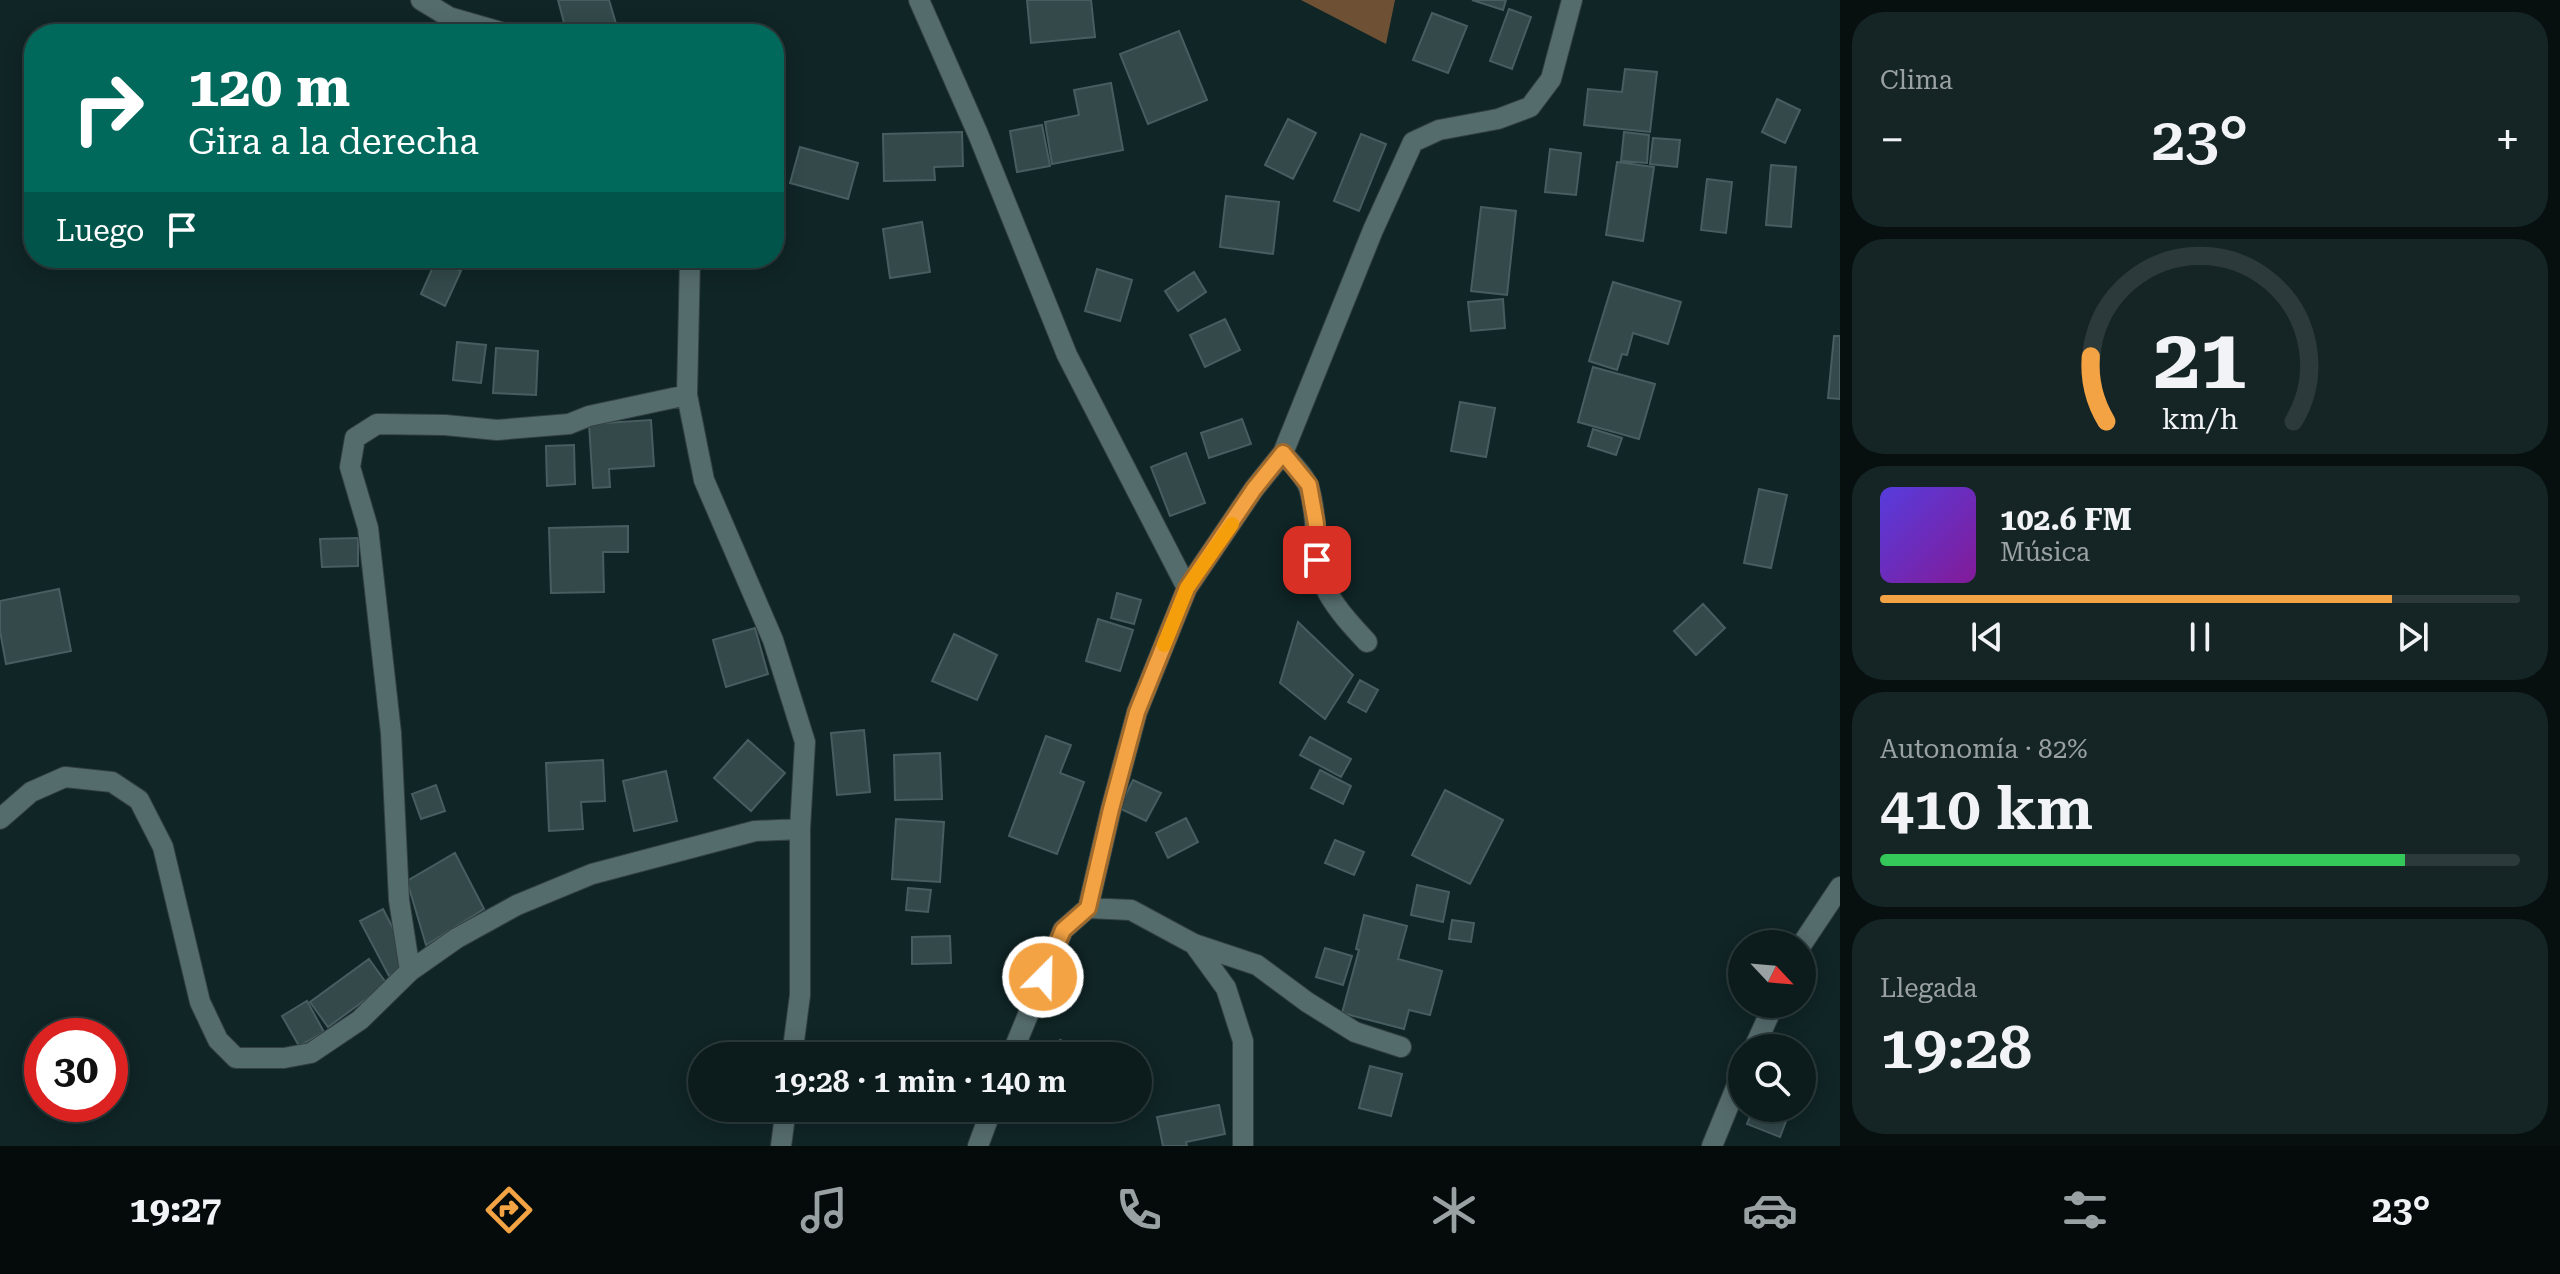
<!DOCTYPE html>
<html lang="es">
<head>
<meta charset="utf-8">
<style>
	:root { --surface:#0c1c1c; --page:#152525; --text:#f1f3f6; --muted:#9aa1a3; --line:#2c3a3b; --accent:#f4a344 }
	body { margin:0; font-family:"Roboto Serif",serif; background:var(--page); color:var(--text); height:100vh; display:flex; flex-direction:column; font-size:30px; white-space:nowrap }
	* { box-sizing:border-box; margin:0 }
	p { font-size:26px; color:var(--muted) }
	.icon { flex:none; width:44px; height:44px; fill:none; stroke:currentColor; stroke-width:2; stroke-linecap:round; stroke-linejoin:round }
	.map { position:relative; flex:1; overflow:hidden }
	.side { display:flex; flex-direction:column; gap:12px; padding:12px; background:#070f0f; width:720px }
	.side>* { flex:none }
	.guide { position:absolute; left:24px; top:24px; width:760px; height:244px; border-radius:32px; box-shadow:0 4px 20px #0003,0 0 0 2px var(--line); background:#00695c; color:#fff; overflow:hidden }
	.needle { width:52px; rotate:116deg }
	.fabs { position:absolute; left:1728px; top:930px; display:grid; gap:16px }
	.fabs a { display:grid; place-items:center; width:88px; height:88px; border-radius:50%; background:var(--surface); box-shadow:0 4px 20px #0003,0 0 0 2px var(--line); font-size:40px }
	.speed { position:absolute; left:24px; top:1018px; display:flex; gap:16px; font-size:40px; font-weight:700; text-align:center }
	.speed>* { display:grid; place-content:center; width:104px; height:104px; border-radius:50%; background:var(--surface); box-shadow:0 4px 20px #0003,0 0 0 2px var(--line); line-height:1 }
	.speed .limit { border:12px solid #d22; background:#fff; color:#111 }
	.pin { position:absolute; display:grid; place-items:center; width:68px; height:68px; color:#fff; margin:-34px; border-radius:16px; box-shadow:0 4px 12px #0006 }
	.me { position:absolute; width:88px; margin:-44px; rotate:23deg; stroke-linejoin:round; filter:drop-shadow(0 0 6px #0008) }
	.turn { display:flex; align-items:center; gap:28px; height:168px; padding:0 32px; font-size:36px }
	.turn .icon { width:104px; height:104px; stroke-width:2.5 }
	.turn b { display:block; font-size:56px; line-height:68px }
	.then { display:flex; align-items:center; height:76px; padding:0 32px; background:#0003; gap:16px; font-size:30px }
	.big { font-size:60px; font-weight:600; line-height:1.1 }
	.side .card { flex:1; display:flex; flex-direction:column; justify-content:center; gap:12px; min-width:0; padding:0 28px; border-radius:32px; background:var(--page) }
	.side .dial { align-items:center; gap:0 }
	.dial svg { height:208px; overflow:visible; fill:none; stroke:var(--line); stroke-width:7; stroke-linecap:round; text-anchor:middle }
	.dial text { fill:var(--text); stroke:none }
	.song { display:flex; align-items:center; gap:24px }
	.cover { width:96px; height:96px; border-radius:12px; background:linear-gradient(135deg,hsl(250 70% 55%),hsl(290 70% 35%)) }
	.played { height:8px; border-radius:4px; background:linear-gradient(90deg,var(--accent) 80%,var(--line) 80%) }
	.keys { display:flex; justify-content:space-around; direction:ltr }
	.heat { display:flex; justify-content:space-between; align-items:center; font-size:44px; direction:ltr }
	.charge { height:12px; border-radius:6px; background:linear-gradient(90deg,#34c759 82%,var(--line) 0) }
	.trip { position:absolute; left:688px; top:1042px; width:464px; height:80px; border-radius:40px; background:var(--surface); box-shadow:0 4px 20px #0003,0 0 0 2px var(--line); font-weight:600; line-height:80px; text-align:center }
	.tab-bar { display:flex; height:128px; justify-content:space-around; align-items:center; background:#050b0b; color:var(--muted) }
	.tab-bar .icon { width:56px; height:56px }
	.tab-bar .selected { color:var(--accent) }
	.tab-bar b { font-size:36px; color:var(--text) }
	main { display:flex; flex:1; min-height:0 }
	.map>svg:first-child { display:block }
	.forest { fill:#6e5134 }
	.building { fill:#33494a; stroke:#475d5f; stroke-width:2 }
	.lines { fill:none; stroke-linecap:round; stroke-linejoin:round }
	.street-casing { stroke:#334041; stroke-width:22 }
	.street { stroke:#556c6d; stroke-width:20 }
	.route-casing { stroke:#9f6a2c; stroke-width:20 }
	.route { stroke:#f4a344; stroke-width:14 }
	.slow { stroke:#f59e0b; stroke-width:14 }
</style>
</head>
<body>
<main>
<div class="map">
<svg width="1840" height="1146" viewBox="0 0 1840 1146">
	<rect width="100%" height="100%" fill="#102526"/>
	<path class="forest" d="M1301 0H1395L1386 44Z"/>
	<path class="building" d="M558 0H609L619 34H567Z
		M1027 0H1091L1095 37 1031 43Z
		M1472 0H1506L1503 10Z
		M1509 9 1531 17 1512 69 1490 61Z
		M1432 13 1467 26 1448 73 1413 60Z
		M1179 31 1207 100 1148 124 1120 54Z
		M1625 69 1657 72 1650 132 1584 125 1588 89 1622 92Z
		M1111 83 1123 150 1052 164 1045 122 1079 115 1074 90Z
		M1777 99 1800 110 1785 143 1762 132Z
		M1288 119 1316 133 1293 179 1265 165Z
		M1042 125 1050 166 1017 172 1010 131Z
		M962 132 963 166 934 167 935 180 884 181 883 134Z
		M1624 132 1649 135 1647 163 1621 161Z
		M1361 134 1386 144 1359 211 1334 201Z
		M1653 138 1680 140 1677 167 1650 164Z
		M800 147 858 163 848 199 790 183Z
		M1550 149 1581 153 1576 195 1545 192Z
		M1617 162 1654 167 1643 241 1606 235Z
		M1771 165 1796 167 1791 227 1766 225Z
		M1707 179 1732 182 1726 233 1701 230Z
		M1226 196 1279 202 1273 254 1220 247Z
		M1481 207 1516 211 1507 295 1471 291Z
		M922 222 930 272 890 278 883 229Z
		M436 260 461 271 445 306 421 294Z
		M1097 269 1132 280 1120 321 1085 311Z
		M1194 272 1206 292 1178 311 1165 291Z
		M1613 282 1681 302 1668 344 1633 333 1627 355 1622 354 1617 370 1589 361Z
		M1503 299 1505 328 1471 331 1468 302Z
		M1225 319 1240 350 1205 367 1190 335Z
		M1834 336H1840V399L1828 398Z
		M457 342 486 345 481 383 453 380Z
		M496 348 538 351 536 395 493 393Z
		M1593 367 1655 384 1639 439 1578 422Z
		M1460 402 1495 408 1486 457 1451 451Z
		M1242 419 1251 444 1209 458 1201 433Z
		M651 420 654 466 609 469 610 487 593 488 589 424Z
		M1593 429 1622 438 1616 455 1588 446Z
		M574 445 575 484 547 486 546 446Z
		M1186 453 1205 503 1170 516 1151 467Z
		M1759 489 1787 495 1771 568 1744 563Z
		M628 526V552H603L604 592 551 593 549 528Z
		M358 538V566L322 567 320 539Z
		M59 589 71 651 6 664 0 631V601Z
		M1117 593 1141 600 1134 624 1111 618Z
		M1703 604 1725 628 1696 655 1674 631Z
		M1098 619 1133 630 1120 671 1086 661Z
		M1298 622 1353 675 1325 719 1280 683Z
		M755 628 768 674 726 687 713 640Z
		M954 634 997 655 977 700 932 681Z
		M1360 680 1378 690 1366 712 1348 702Z
		M864 730 870 792 837 795 831 733Z
		M1046 736 1071 745 1060 773 1084 782 1057 854 1009 836Z
		M1310 737 1351 759 1341 777 1300 755Z
		M748 740 785 773 751 811 714 778Z
		M940 753 942 799 895 800 894 755Z
		M603 760 605 801 581 802 583 829 549 831 546 763Z
		M1320 770 1351 786 1343 804 1311 788Z
		M666 771 677 821 634 831 623 781Z
		M1133 780 1161 793 1146 821 1119 808Z
		M436 785 445 811 421 819 412 794Z
		M1445 790 1503 820 1470 884 1412 855Z
		M1186 818 1198 842 1168 858 1156 833Z
		M896 819 944 822 940 882 892 879Z
		M1335 840 1364 852 1354 875 1325 863Z
		M455 853 484 909 426 945 407 881Z
		M1417 885 1449 892 1443 922 1411 915Z
		M908 888 931 890 928 912 906 910Z
		M383 909 412 965 389 976 360 921Z
		M1364 915 1407 926 1398 959 1442 971 1430 1015 1409 1010 1404 1029 1342 1013 1359 950 1356 949Z
		M1452 920 1474 923 1471 942 1449 939Z
		M950 936 951 963 912 964V937Z
		M1325 948 1352 956 1343 985 1316 977Z
		M369 959 387 984 328 1027 310 1002Z
		M307 1001 324 1032 299 1046 282 1016Z
		M1060 1040 1094 1054 1093 1056H1054Z
		M1370 1066 1402 1074 1391 1116 1359 1108Z
		M1219 1105 1225 1134 1186 1142 1187 1146H1163L1157 1117Z
		M1753 1108H1791L1780 1137 1747 1124Z"/>
	<g class="lines">
		<defs>
			<path id="street" d="M421 0 449 17 508 34
				M919 0 978 134 1067 355 1187 588
				M690 258 687 395 704 480 773 640 805 742 800 829V995L792 1056
				M1283 453C1291 463 1305 476 1309 488 1320 522 1311 560 1328 593 1338 611 1353 627 1367 642
				M0 819 31 792 65 777 112 782 139 800 163 847 200 1002 218 1040 236 1058H284L311 1053 360 1020 410 971 457 938 517 905 592 874 755 831 800 829
				M1088 908 1111 809 1137 712 1187 588 1254 489 1283 453 1373 230 1413 142 1439 130 1498 119 1530 107 1551 79 1572 0
				M1194 944 1257 965 1307 1002 1355 1032 1401 1047
				M1802 944 1840 887
				M410 971 399 900 391 733 368 528 350 467 355 438 377 424 445 425 497 430 569 424 589 416 687 395
				M1754 1048 1774 1004
				M1011 1056 1063 930 1088 908 1131 910 1194 944 1226 988 1243 1041V1146
				M781 1146 786 1108
				M978 1146 992 1108
				M1712 1146 1742 1073"/>
		</defs>
		<use href="#street" class="street-casing"/>
		<use href="#street" class="street"/>
	</g>
	<g class="lines">
		<defs>
			<path id="route" d="M1043 977 1063 930 1088 908 1111 809 1137 712 1187 588 1254 489 1283 453 1309 485 1316 524 1317 560"/>
		</defs>
		<use href="#route" class="route-casing"/>
		<use href="#route" class="route"/>
		<path class="slow" d="M1164 645 1187 588 1232 524"/>
	</g>
</svg>
<div class="fabs">
<a><svg class="needle" viewBox="-14 -14 28 28"><path d="M0-13l5 13h-10z" fill="#e53935"/><path d="M0 13l5-13h-10z" fill="#9aa1a3"/></svg></a>
<a><svg class="icon" aria-label="search" viewBox="0 0 24 24"><circle cx="10" cy="10" r="6"/><path d="M15 15l6 6"/></svg></a>
</div>
<div class="speed"><div class="limit">30</div></div>
<div class="pin" style="left:1317px;top:560px;background:#d93025"><svg class="icon" aria-label="arrive" viewBox="0 0 24 24"><path d="M6 21V4h12l-3 4 3 4H6"/></svg></div>
<svg class="me" style="left:1043px;top:977px" viewBox="-20 -20 40 40"><circle r="17" fill="#f4a344" stroke="#fff" stroke-width="3"/><path d="M0-11L8 9 0 5-8 9z" fill="#fff"/></svg>
<div class="trip">19:28 · 1 min · 140 m</div>
<div class="guide">
<div class="turn"><svg class="icon" aria-label="right" viewBox="0 0 24 24"><path d="M7 20v-9h11M14 6l5 5-5 5"/></svg><div><b>120 m</b>Gira a la derecha</div></div>
<div class="then">Luego<svg class="icon" aria-label="arrive" viewBox="0 0 24 24"><path d="M6 21V4h12l-3 4 3 4H6"/></svg></div>
</div>
</div>
<section class="side">
<div class="card"><p>Clima</p>
<div class="heat"><a>−</a><b class="big">23°</b><a>+</a></div>
</div>
<div class="card dial"><svg viewBox="0 0 100 80">
<path d="M14 69A42 42 0 1 1 86 69"/>
<path d="M14 69A42 42 0 0 1 8 44" stroke="#f4a344"/>
<text x="50" y="56" font-size="32" font-weight="700">21</text>
<text x="50" y="72" font-size="11">km/h</text>
</svg></div>
<div class="card">
<div class="song"><i class="cover"></i><div><b>102.6 FM</b><p>Música</p></div></div>
<div class="played"></div>
<div class="keys"><svg class="icon" aria-label="previous" viewBox="0 0 24 24"><path d="M18 5L8 12l10 7zM5 5v14"/></svg><svg class="icon" aria-label="pause" viewBox="0 0 24 24"><path d="M8 5v14M16 5v14"/></svg><svg class="icon" aria-label="next" viewBox="0 0 24 24"><path d="M6 5l10 7-10 7zM19 5v14"/></svg></div>
</div>
<div class="card"><p>Autonomía · 82%</p><b class="big">410 km</b><div class="charge"></div></div>
<div class="card"><p>Llegada</p><b class="big">19:28</b></div>
</section>
</main>
<nav class="tab-bar">
<b>19:27</b>
<svg class="icon selected" aria-label="directions" viewBox="0 0 24 24"><path d="M12 3l9 9-9 9-9-9zM9 14v-3h6M13 9l2 2-2 2"/></svg>
<svg class="icon" aria-label="music" viewBox="0 0 24 24"><path d="M9 18V5l10-2v13"/><circle cx="6" cy="18" r="3"/><circle cx="16" cy="16" r="3"/></svg>
<svg class="icon" aria-label="phone" viewBox="0 0 24 24"><path d="M5 4h4l2 5-3 2q2 4 5 5l2-3 5 2v4C11 20 4 13 5 4z"/></svg>
<svg class="icon" aria-label="climate" viewBox="0 0 24 24"><path d="M12 3v18M4 7l16 10M4 17L20 7"/></svg>
<svg class="icon" aria-label="car" viewBox="0 0 24 24"><path d="M5 17H2v-5l4-1 3-4h7l3 4 3 1v5h-3M9 17h6M6 11h13"/><circle cx="7" cy="17" r="2"/><circle cx="17" cy="17" r="2"/></svg>
<svg class="icon" aria-label="filters" viewBox="0 0 24 24"><path d="M4 7h16M4 17h16"/><circle cx="9" cy="7" r="2"/><circle cx="15" cy="17" r="2"/></svg>
<b>23°</b>
</nav>
</body>
</html>
